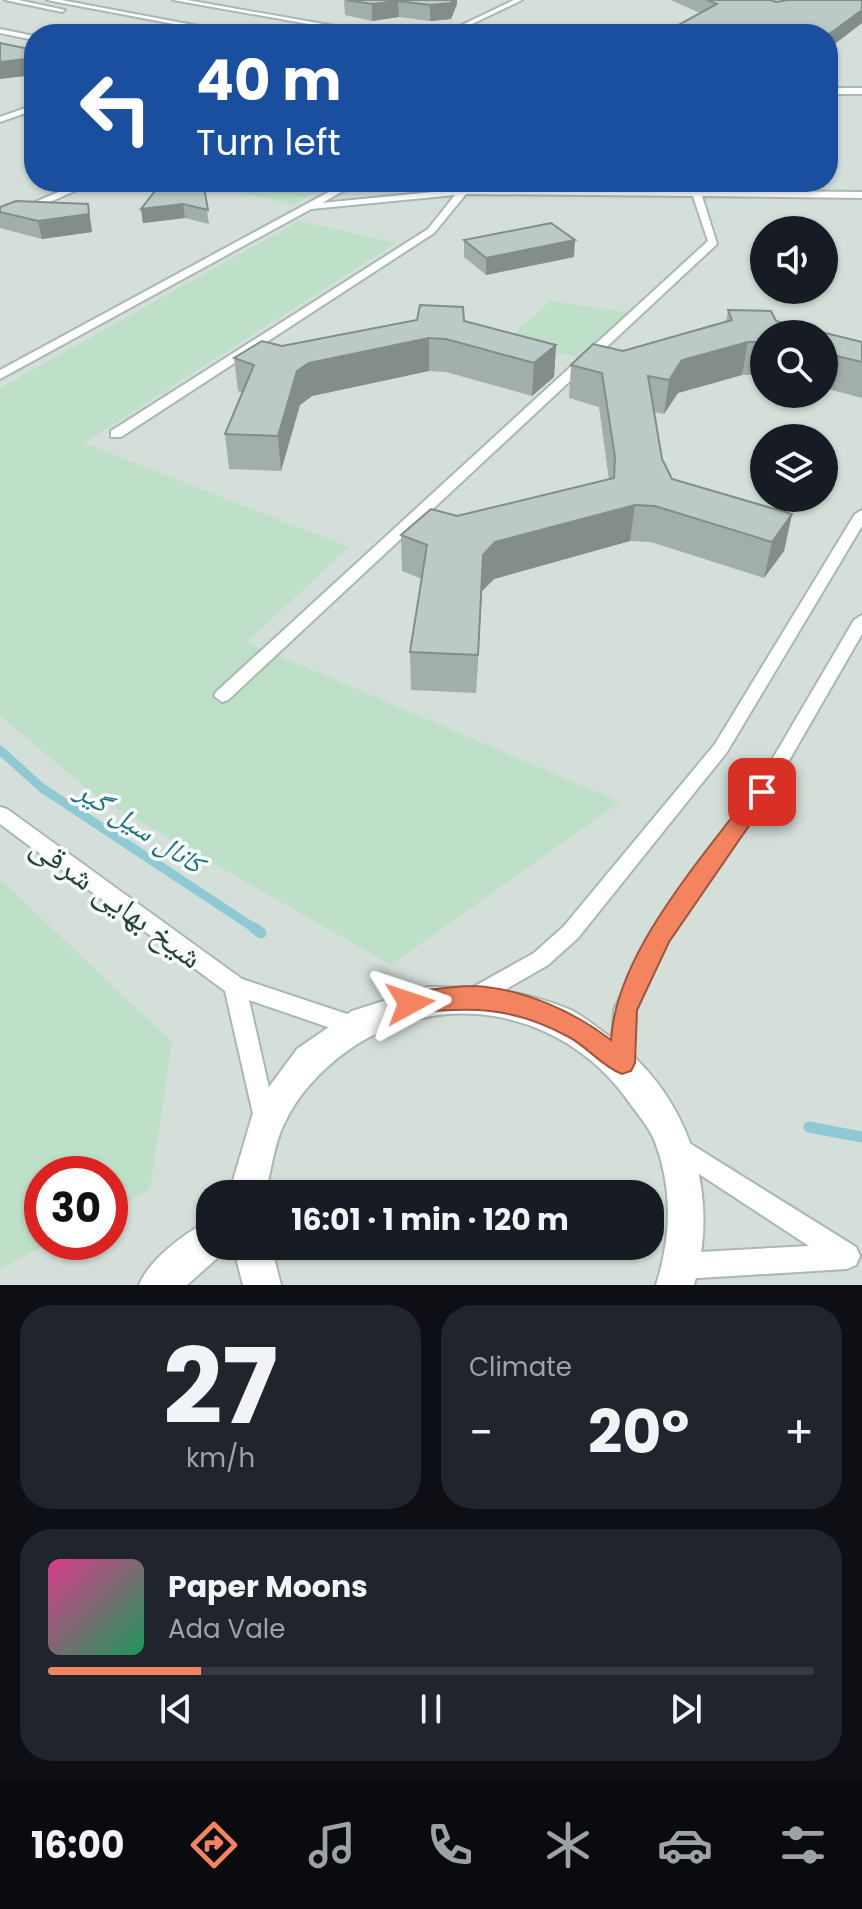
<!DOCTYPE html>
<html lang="en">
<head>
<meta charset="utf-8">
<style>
	:root { --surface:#171b24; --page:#20242c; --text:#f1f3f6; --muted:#9ea1a6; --line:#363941; --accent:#f4845f }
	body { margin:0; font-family:Poppins,"Noto Naskh Arabic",sans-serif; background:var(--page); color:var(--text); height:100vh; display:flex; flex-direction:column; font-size:30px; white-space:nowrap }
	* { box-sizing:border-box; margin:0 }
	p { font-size:26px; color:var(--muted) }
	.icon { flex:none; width:44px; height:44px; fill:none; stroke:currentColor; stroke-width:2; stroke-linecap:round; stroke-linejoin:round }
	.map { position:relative; height:1285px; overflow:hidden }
	.side { display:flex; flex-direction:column; gap:20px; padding:20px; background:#0d0f14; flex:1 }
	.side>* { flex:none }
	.top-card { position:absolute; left:24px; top:24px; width:814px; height:168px; border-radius:32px; box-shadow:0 2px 6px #0004; background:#1a4fa0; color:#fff; overflow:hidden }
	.controls { position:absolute; left:750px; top:216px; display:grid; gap:16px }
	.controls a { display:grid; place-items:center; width:88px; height:88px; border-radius:50%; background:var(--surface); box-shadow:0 2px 6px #0004; font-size:40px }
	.speed { position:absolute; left:24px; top:1156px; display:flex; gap:16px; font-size:40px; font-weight:700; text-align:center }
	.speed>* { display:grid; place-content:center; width:104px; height:104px; border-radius:50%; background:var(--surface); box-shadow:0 2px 6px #0004; line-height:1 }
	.speed .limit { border:12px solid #d22; background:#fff; color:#111 }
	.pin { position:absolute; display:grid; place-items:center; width:68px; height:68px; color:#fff; margin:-34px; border-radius:16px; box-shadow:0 4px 12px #0006 }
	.me { position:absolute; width:88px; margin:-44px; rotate:85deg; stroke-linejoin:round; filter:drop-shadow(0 0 6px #0008) }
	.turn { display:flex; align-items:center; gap:28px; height:168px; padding:0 40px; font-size:36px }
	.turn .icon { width:104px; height:104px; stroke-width:2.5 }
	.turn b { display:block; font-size:56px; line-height:68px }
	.big { font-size:60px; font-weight:700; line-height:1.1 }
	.side .card { flex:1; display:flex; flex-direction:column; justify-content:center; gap:12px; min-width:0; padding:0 28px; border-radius:32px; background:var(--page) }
	.side .dial { align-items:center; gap:0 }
	.dial b { font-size:104px; line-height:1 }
	.song { display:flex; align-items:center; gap:24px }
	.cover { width:96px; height:96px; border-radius:12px; background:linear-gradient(135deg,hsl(330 70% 55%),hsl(150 70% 35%)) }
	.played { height:8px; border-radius:4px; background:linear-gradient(90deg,var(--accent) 20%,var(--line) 20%) }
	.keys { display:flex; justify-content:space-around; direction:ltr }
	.heat { display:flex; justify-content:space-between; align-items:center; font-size:44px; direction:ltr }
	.side .tiles { flex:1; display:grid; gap:20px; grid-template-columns:1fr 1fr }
	.card:last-child { grid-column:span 2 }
	.trip { position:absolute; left:196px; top:1180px; width:468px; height:80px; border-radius:32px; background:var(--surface); box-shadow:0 2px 6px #0004; font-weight:700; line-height:80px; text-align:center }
	.menu { display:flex; height:128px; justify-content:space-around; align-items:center; background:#090b0e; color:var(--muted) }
	.menu .icon { width:56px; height:56px }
	.menu .active { color:var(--accent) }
	.menu b { font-size:36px; color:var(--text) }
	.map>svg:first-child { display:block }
	.built { fill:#d4dfda; fill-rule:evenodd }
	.green { fill:#bfe0c8 }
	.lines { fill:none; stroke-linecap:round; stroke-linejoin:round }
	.stream-far1 { stroke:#8ec9d4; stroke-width:9 }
	.stream { stroke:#8ec9d4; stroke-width:11 }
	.service-casing { stroke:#a8b8b2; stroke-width:4 }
	.pedestrian-casing { stroke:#a8b8b2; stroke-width:4 }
	.minor-casing { stroke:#a8b8b2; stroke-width:4 }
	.service { fill:#fff; fill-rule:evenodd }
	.pedestrian { fill:#fff; fill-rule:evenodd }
	.minor { fill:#fff; fill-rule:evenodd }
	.wall { fill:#a1aea9 }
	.shaded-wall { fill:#838d89 }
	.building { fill:#bbcac4; stroke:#838d89; stroke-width:2 }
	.route { fill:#f4845f; stroke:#9f563e; stroke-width:2 }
	.labels { text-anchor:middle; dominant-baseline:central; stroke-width:7; stroke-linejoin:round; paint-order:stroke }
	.water-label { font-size:28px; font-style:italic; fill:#1c6f80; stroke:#f7fbf9 }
	.near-street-label { font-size:32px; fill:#24423a; stroke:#f7fbf9 }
</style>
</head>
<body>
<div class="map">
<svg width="862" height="1285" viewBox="0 0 862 1285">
	<rect width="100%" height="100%" fill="#e6efeb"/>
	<path class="built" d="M0 0H862V1285H0ZM34 34H828V182H34ZM764 230H824V290H764ZM764 334H824V394H764ZM764 438H824V498H764ZM42 1174H110V1242H42ZM210 1194H650V1246H210Z"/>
	<path class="green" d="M201 182H335L292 205Z
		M299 221 396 243 84 443 349 547 247 642 620 802 391 965 96 796 0 716V388Z
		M551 301 632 313 581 358 507 339Z
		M0 879 172 1042 150 1189 110 1210V1174H42V1242H50L0 1269Z"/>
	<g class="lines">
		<path class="stream-far1" d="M0 750 42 788 257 930"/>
		<path class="stream" d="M254 928 261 933
			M809 1127 862 1137"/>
		<defs>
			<path id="service" d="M5 0H18L65 10 62 12Z
				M47 0H61L241 34H227Z
				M173 0H187L374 33 365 34Z
				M514 0H522L451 34H443Z
				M491 26 526 32 529 34 491 30 465 34 462 32Z
				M0 29 34 36V40L0 33Z
				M34 105V110L0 122V117Z
				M82 182H95L0 224V217Z
				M347 182H359L322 203 453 190 436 182H449L464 188 862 192V198L702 196 717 244 228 700 222 702 214 696 216 692 708 241 693 196 466 194 434 233 121 437H111V431L428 229 455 195 311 209 0 379V370Z
				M862 510V526L727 752 578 938 548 965 482 1003 474 1006 466 1003 463 997 466 991 534 953 564 926 715 744 855 514Z
				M862 615V634L768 797 668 941 636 1010 633 1063 630 1070 622 1073 614 1070 611 1063 614 1010 653 930 756 787 854 620Z
				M0 807 7 809 242 979 359 1018 362 1025 359 1032 351 1035 249 1000 276 1119 272 1127 264 1130 256 1127 225 991 0 824Z
				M678 1136 856 1247 860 1256 856 1265 847 1269 682 1279 673 1275 669 1266 673 1257 682 1253 809 1246 670 1155 666 1147 670 1139Z"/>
			<path id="pedestrian" d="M828 88H862V94H828Z"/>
			<path id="minor" d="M428 987C482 987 520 989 571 1010 583 1016 595 1026 606 1034 687 1090 722 1191 694 1285H656C671 1238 673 1189 655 1142 650 1128 638 1115 629 1102 564 1009 439 985 347 1051 321 1070 298 1094 284 1124 274 1144 271 1172 265 1194H229L255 1106 297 1049 352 1011Z
				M210 1221V1246H226L223 1253 187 1285H139C149 1260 185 1232 210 1221Z
				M233 1246H271L281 1285H243Z"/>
		</defs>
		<use href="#service" class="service-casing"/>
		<use href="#pedestrian" class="pedestrian-casing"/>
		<use href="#minor" class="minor-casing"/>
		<use href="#service" class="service"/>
		<use href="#pedestrian" class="pedestrian"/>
		<use href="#minor" class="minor"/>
	</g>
	<path class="wall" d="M344 0H457V4L451 19 430 21 399 17 372 21 345 15Z
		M671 0H771L776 2 862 0V23L828 49V34L700 13Z
		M203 182 209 224 185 218 143 223 141 209Z
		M88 204 92 232 42 239 0 228V207Z
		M464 240 574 257 486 275 464 257Z
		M728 310 862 342V398L824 388V334H764V375H742L678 393 664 414 654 412 662 459 672 479 792 514 784 551 764 578 651 542 630 541 494 579 482 591 476 693 411 690 410 652 422 579 402 571 401 535 457 516 609 480 599 407 569 398 571 365 726 322Z
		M464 321 556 345 554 377 532 396 446 372 429 371 312 396 300 405 281 471 229 469 225 434 242 393 238 391 234 358 282 346Z"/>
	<path class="shaded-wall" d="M452 0H457V4L451 19 430 21V5Z
		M398 1 399 17 372 21V4Z
		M862 10V23L828 49V35Z
		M34 58V75L0 79V62Z
		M88 204 92 232 42 239 38 221Z
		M183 204 185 218 143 223 141 209Z
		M575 240 574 257 486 275V258Z
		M429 338V371L312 396 300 405 281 471 278 436 297 371 309 363Z
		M748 342 742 375 678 393 664 414 669 380 682 360Z
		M556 345 554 377 532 396 534 363Z
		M635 505 630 541 494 579 482 591 476 693 483 555 495 542Z
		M792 514 784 551 764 578 772 542Z"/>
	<path class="building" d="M347 0H452L451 3 430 5 398 1 372 4Z
		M707 0H771L776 2 788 0H862V10L828 35V34H662L717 4Z
		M0 43 34 50V58L0 62Z
		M162 182H203L208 210 183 204 141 209Z
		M16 201 88 204 89 214 38 221 0 212V207Z
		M551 223 575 240 486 258 464 240Z
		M420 305 463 307 464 321 556 345 534 363 446 339 429 338 309 363 297 371 278 436 225 434 254 365 234 358 262 341 282 346 417 320Z
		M728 310 771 311 776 321 862 342V362L824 353V334H764V342H748L682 360 669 380 648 376 662 459 672 479 792 514 772 542 655 506 635 505 495 542 483 555 478 655 410 652 427 545 401 535 431 509 457 516 614 478 615 457 602 373 571 365 593 344 623 351 732 320Z"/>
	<path class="route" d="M762 784 772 792 669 942 637 1010 635 1063 631 1071 622 1074C601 1066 587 1046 567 1036 511 1006 471 1007 410 1013L402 1010 398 1003 402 995 410 992C431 990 452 986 473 986 522 988 573 1011 611 1040 616 952 704 856 755 787Z"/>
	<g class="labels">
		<g class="water-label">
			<text transform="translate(140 827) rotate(33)">کانال سیل گیر</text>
		</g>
		<g class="near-street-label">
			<text transform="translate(117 901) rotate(36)">شیخ بهایی شرقی</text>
		</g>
	</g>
</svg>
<div class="controls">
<a><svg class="icon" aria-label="sound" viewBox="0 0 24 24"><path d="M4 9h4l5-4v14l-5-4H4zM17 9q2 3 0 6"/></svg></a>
<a><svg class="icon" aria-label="search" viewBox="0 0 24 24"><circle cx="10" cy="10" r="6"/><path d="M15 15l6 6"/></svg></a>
<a><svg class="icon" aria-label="layers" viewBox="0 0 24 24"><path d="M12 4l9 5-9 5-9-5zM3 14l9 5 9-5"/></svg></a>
</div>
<div class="speed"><div class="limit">30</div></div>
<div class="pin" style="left:762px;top:792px;background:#d93025"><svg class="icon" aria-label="arrive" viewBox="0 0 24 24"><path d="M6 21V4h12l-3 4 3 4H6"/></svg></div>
<svg class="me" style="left:410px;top:1003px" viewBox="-20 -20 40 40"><path d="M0-17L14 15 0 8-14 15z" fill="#f4845f" stroke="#fff" stroke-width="4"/></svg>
<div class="trip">16:01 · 1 min · 120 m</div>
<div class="top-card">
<div class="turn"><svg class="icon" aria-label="left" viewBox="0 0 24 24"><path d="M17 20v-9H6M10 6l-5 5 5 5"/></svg><div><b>40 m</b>Turn left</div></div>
</div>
</div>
<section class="side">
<div class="tiles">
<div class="card dial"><b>27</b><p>km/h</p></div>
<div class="card"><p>Climate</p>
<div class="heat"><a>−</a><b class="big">20°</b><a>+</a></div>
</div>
<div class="card">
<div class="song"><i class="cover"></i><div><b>Paper Moons</b><p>Ada Vale</p></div></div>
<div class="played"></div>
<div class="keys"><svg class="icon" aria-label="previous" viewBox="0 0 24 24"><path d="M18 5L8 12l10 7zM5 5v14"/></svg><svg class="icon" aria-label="pause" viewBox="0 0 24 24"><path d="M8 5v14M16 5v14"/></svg><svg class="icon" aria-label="next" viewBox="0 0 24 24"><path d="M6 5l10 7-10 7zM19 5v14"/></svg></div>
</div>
</div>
</section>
<nav class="menu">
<b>16:00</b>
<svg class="icon active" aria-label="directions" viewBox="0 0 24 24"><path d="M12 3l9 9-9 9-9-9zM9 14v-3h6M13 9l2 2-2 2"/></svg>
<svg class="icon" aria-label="music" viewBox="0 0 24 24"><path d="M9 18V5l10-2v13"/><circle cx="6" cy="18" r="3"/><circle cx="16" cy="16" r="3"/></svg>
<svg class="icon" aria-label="phone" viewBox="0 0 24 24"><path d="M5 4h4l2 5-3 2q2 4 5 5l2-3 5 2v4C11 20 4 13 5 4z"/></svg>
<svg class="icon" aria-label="climate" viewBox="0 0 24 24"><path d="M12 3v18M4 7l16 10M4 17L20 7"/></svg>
<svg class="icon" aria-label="car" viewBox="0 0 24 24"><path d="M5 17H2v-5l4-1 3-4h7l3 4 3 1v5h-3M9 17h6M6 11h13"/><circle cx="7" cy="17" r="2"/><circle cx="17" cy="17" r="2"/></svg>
<svg class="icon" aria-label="filters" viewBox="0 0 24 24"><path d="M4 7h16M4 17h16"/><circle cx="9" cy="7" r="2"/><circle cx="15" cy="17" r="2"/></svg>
</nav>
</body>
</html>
